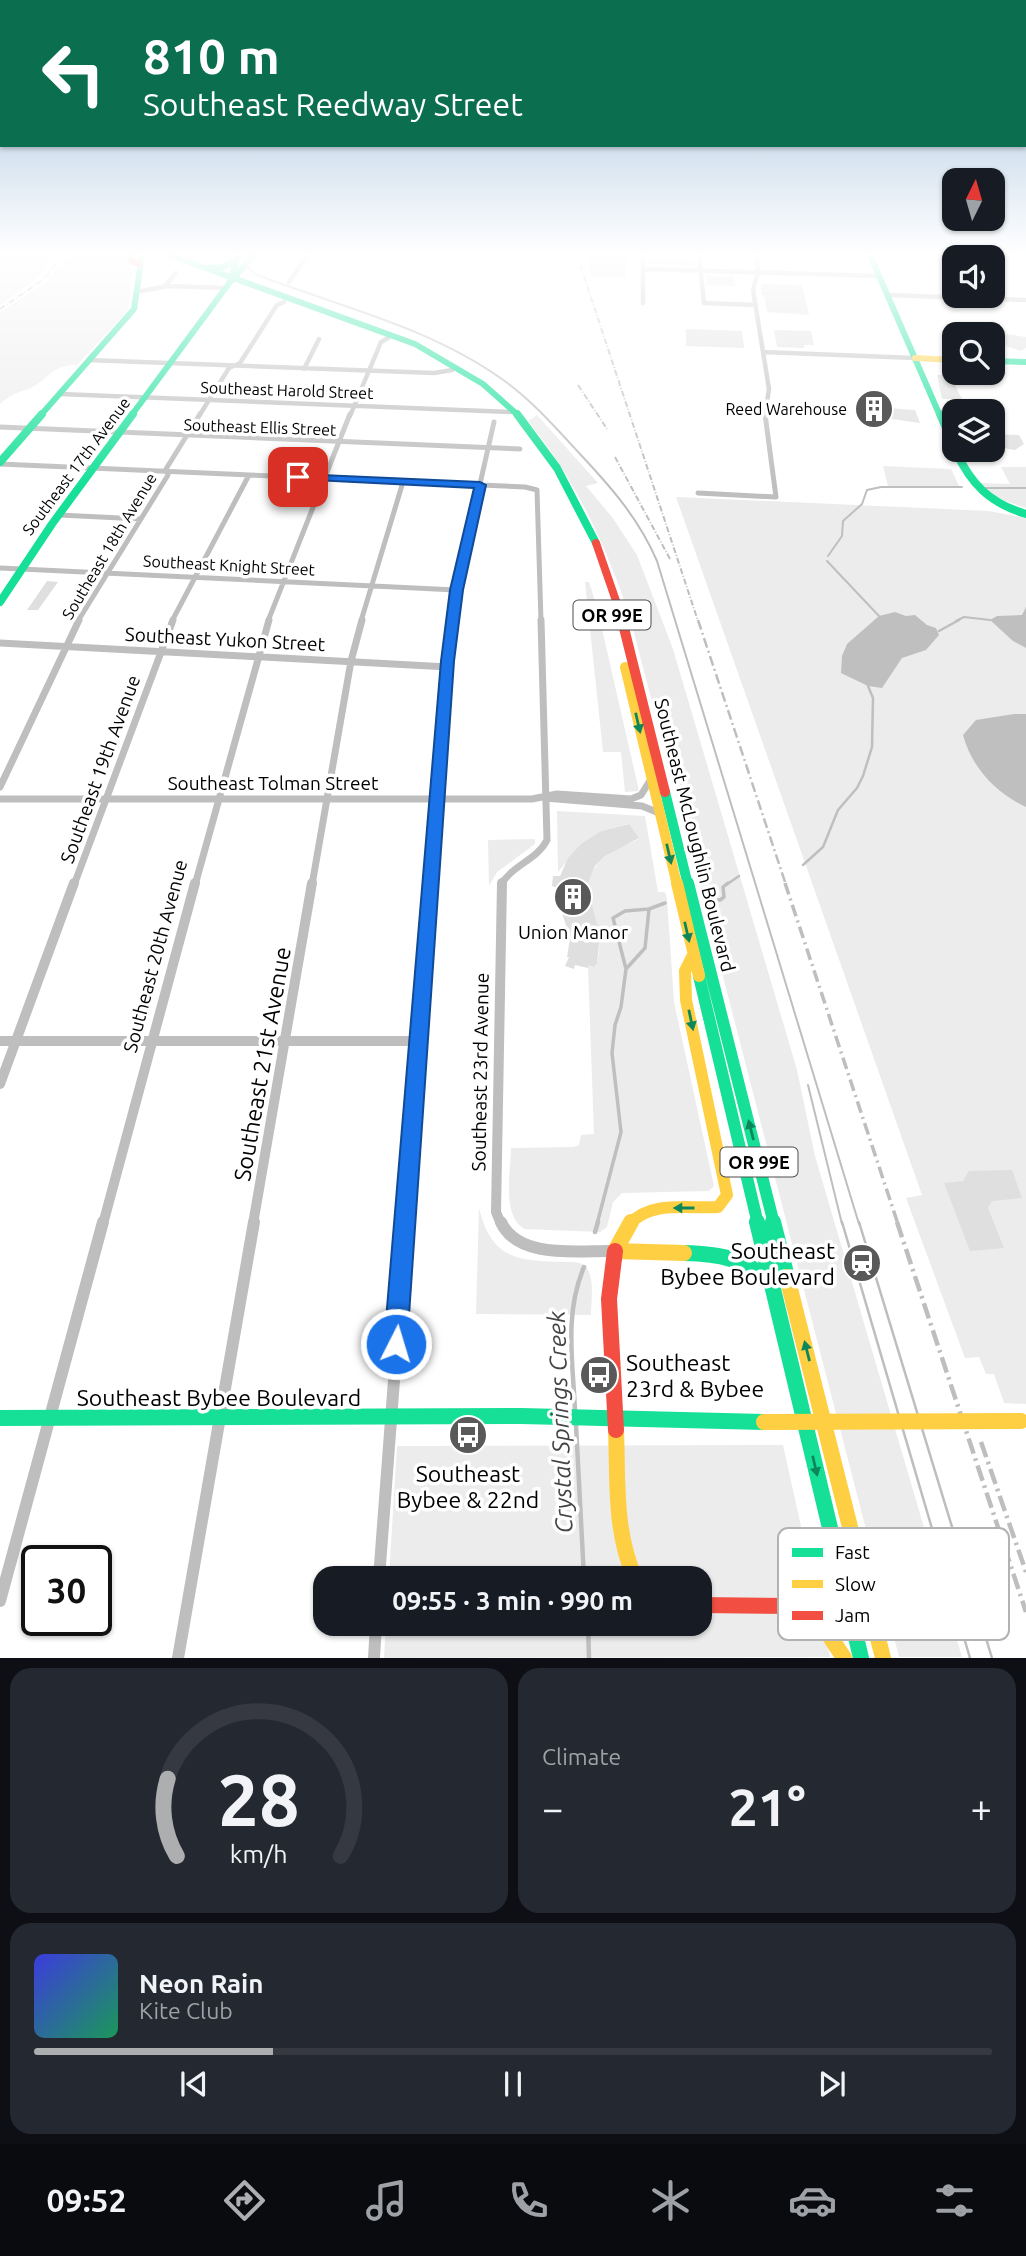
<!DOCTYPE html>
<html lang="en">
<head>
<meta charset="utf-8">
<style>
	:root { --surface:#171b24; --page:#242831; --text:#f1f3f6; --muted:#9ea1a6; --line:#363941; --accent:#adaeaf }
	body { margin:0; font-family:Ubuntu,sans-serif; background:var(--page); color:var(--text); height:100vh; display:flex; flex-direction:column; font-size:26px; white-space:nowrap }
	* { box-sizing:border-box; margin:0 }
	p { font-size:23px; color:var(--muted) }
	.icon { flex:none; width:38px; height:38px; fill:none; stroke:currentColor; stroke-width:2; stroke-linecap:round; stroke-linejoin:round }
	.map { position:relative; height:1658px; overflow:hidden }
	.sheet { display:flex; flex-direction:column; gap:10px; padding:10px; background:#0d0f14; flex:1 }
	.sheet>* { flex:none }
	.guide { position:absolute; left:0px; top:0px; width:1027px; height:147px; box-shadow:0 2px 5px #0004; background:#0b6e4f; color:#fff; overflow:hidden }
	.needle { width:46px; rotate:5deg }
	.controls { position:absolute; left:942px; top:168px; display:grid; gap:14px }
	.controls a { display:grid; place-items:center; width:63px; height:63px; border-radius:14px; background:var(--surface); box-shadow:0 2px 5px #0004; font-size:35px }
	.speed { position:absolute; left:21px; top:1545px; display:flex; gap:14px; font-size:35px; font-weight:700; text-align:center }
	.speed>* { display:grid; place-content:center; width:91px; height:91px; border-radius:50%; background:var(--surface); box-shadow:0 2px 5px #0004; line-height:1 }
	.speed .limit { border:4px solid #111; border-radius:10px; background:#fff; color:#111 }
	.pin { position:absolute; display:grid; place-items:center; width:60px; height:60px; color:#fff; margin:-30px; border-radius:14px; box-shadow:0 4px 10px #0006 }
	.me { position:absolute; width:77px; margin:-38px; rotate:5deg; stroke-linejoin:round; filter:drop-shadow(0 0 5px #0008) }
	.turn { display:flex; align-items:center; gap:24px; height:147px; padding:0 28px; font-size:32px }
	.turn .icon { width:91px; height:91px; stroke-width:2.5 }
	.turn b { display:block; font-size:49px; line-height:60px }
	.big { font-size:52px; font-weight:700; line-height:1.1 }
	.sheet .tile { flex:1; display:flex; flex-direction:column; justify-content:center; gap:10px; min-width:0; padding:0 24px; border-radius:21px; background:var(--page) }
	.sheet .dial { align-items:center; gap:0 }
	.dial svg { height:182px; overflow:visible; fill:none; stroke:var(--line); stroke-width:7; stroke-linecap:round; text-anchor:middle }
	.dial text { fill:var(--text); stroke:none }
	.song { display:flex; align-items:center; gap:21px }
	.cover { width:84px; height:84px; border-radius:10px; background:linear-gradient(135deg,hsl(240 70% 55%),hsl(150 70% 35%)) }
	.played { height:7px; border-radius:4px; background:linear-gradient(90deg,var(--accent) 25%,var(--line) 25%) }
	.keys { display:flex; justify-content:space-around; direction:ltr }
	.heat { display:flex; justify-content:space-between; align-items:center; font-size:38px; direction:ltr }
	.sheet .tiles { flex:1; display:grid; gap:10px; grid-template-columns:1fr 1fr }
	.tile:last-child { grid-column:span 2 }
	.trip { position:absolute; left:313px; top:1566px; width:399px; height:70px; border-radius:21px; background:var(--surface); box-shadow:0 2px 5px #0004; font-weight:700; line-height:70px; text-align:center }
	.tab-bar { display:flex; height:112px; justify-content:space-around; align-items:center; background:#090b0e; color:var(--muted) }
	.tab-bar .icon { width:49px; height:49px }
	.tab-bar .current { color:var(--accent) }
	.tab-bar b { font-size:32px; color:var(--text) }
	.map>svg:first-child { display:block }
	.green { fill:#ececec }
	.water { fill:#bfbfbf }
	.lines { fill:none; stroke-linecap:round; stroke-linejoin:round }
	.stream-far3 { stroke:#bfbfbf; stroke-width:2 }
	.stream-far2 { stroke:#bfbfbf; stroke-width:2.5 }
	.stream-far1 { stroke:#bfbfbf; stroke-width:3.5 }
	.stream { stroke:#bfbfbf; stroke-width:4.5 }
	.building { fill:#dfdfdf }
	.street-far4 { stroke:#bebebe; stroke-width:4.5 }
	.street-far3 { stroke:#bebebe; stroke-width:5 }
	.street-far2 { stroke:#bebebe; stroke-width:7 }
	.street-far1 { stroke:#bebebe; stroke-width:10 }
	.street { stroke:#bebebe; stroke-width:12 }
	.fast-far4 { stroke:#16e098; stroke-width:6 }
	.fast-far3 { stroke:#16e098; stroke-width:8 }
	.fast-far2 { stroke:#16e098; stroke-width:10 }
	.fast-far1 { stroke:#16e098; stroke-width:12 }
	.fast { stroke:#16e098; stroke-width:16 }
	.slow-far3 { stroke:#ffcf43; stroke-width:6 }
	.slow-far2 { stroke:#ffcf43; stroke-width:10 }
	.slow-far1 { stroke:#ffcf43; stroke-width:12 }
	.slow { stroke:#ffcf43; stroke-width:16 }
	.jam-far3 { stroke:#f24e42; stroke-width:6 }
	.jam-far2 { stroke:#f24e42; stroke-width:8 }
	.jam-far1 { stroke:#f24e42; stroke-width:10 }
	.jam { stroke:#f24e42; stroke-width:16 }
	.tram-far1 { stroke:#bebebe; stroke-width:2 }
	.tram { stroke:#bebebe; stroke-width:2.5 }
	.rail-far3 { stroke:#bebebe; stroke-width:2; stroke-dasharray:6 2 1 2; stroke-linecap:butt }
	.rail-far2 { stroke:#bebebe; stroke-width:2.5; stroke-dasharray:10 3.5 2 3.5; stroke-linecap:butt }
	.rail-far1 { stroke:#bebebe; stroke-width:3.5; stroke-dasharray:12 4.5 2 4.5; stroke-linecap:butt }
	.rail { stroke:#bebebe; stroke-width:4.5; stroke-dasharray:16 5 2.5 5; stroke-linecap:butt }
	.slow-bridge { stroke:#ffcf43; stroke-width:16 }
	.oneway { fill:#0d865b }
	.route { fill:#1a73e8; stroke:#114b97; stroke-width:2 }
	.labels { text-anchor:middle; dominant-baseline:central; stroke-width:7; stroke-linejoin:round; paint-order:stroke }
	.far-street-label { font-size:16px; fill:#000; stroke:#fff }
	.far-poi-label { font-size:16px; fill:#000; stroke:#fff; text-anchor:end }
	.shield { fill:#fff; stroke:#4c4c4c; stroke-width:2 }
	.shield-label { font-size:18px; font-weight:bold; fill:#000 }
	.street-label { font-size:19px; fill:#000; stroke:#fff }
	.poi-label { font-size:19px; fill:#000; stroke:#fff }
	.near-street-label { font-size:23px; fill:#000; stroke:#fff }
	.near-poi-label { font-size:23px; fill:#000; stroke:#fff; text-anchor:end }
	.near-water-label { font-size:24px; font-style:italic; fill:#444; stroke:#fff }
	.key { fill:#fff; stroke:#b2b2b2; stroke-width:2 }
	.key-label { font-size:19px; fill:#000 }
</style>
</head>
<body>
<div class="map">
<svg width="1026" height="1658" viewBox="0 0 1026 1658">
	<rect width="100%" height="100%" fill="#fff"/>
	<path class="green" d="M0 255H57L34 281 0 305Z
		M69 255H126L132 269 128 310 77 365C51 364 47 382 28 389 18 392 8 396 0 404V312L45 283Z
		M537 415 598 483 586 486 612 517 637 555 673 649 797 1070 815 1156 962 1657H899L631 621C608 549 576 480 528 421Z
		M883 466 951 469 959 486H888Z
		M1001 467H1026V508L997 498 977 483 1010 484Z
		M676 497 989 511 1026 518V1404L1004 1403 994 1374H986L979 1357 965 1358 906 1198 922 1195Z
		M585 582H589L597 607 639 791 625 792 621 752H603Z
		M557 811 645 816 658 892H665L667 899 674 1002 714 1186 709 1191 622 1193 613 1202 607 1227 600 1232 525 1229C501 1216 511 1171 511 1148L574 1147 579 1145 581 1135 594 1134 588 968 589 965 597 963C604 935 593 911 586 884 594 867 602 855 620 847 629 843 635 842 639 838L628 824 601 831 582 843 558 872Z
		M535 839V844L497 872 489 886 488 840Z
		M479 1208C492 1260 518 1261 565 1262 572 1262 580 1261 586 1267 595 1277 591 1302 591 1315L476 1314Z
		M783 1445 830 1657 384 1658 386 1624H700V1578H389L397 1446Z"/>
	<path class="water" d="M1026 607V648L1013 641 990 620 997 616 1022 615Z
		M895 612 906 616 915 615 927 625 936 628 939 635 926 650 902 658 882 688 868 686 841 673 842 656 847 644 879 616Z
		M1014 714H1026V807C996 793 972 768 963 735L976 720Z"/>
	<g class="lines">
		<path class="stream-far3" d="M983 488H1026
			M828 556 842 536 843 521 862 504 867 490 881 487H962
			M827 561 879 616
			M956 621 964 617 990 620"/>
		<path class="stream-far2" d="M939 631 959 620
			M803 865 823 847 838 810 857 788 863 776 872 747 873 698 868 686
			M726 885 739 876"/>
		<path class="stream-far1" d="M707 900H720L724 897 723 887 728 883
			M626 969 613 918 625 911 649 909
			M597 1224 621 1132 612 1053 615 1025 621 1007 626 969 645 948 649 909 665 903"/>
		<path class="stream" d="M595 1232 598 1222
			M575 1411C573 1362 564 1314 584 1267
			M576 1425 584 1578
			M588 1624 589 1658"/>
	</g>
	<path class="building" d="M587 255H626L625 278 591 277Z
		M648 259 693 260 694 266 648 264Z
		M706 276 734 277 735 286 707 285Z
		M761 284 802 285 809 315 767 312 764 295H761Z
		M992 320 1000 333 1026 337V348L1020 351 992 341V334H986L981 325 992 326Z
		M686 329 742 331 744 348 686 346Z
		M774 330 811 331 814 345H804V348L777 347Z
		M937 375H950L962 399H942Z
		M861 406 915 410 920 423 864 415Z
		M992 434 1019 435 1024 444 1015 450 1008 449 992 443Z
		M47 581 58 582 38 610H27Z
		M629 824 639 838 605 856 595 866 587 885 600 935 597 963 594 967 589 965 588 968 575 965 574 969 565 966 569 957H567L570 938 559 904 558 888 552 886 553 876H560L568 858 582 843 601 831Z
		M1012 1170 1022 1198 992 1201 988 1208 1004 1248 970 1251 944 1183 963 1181 969 1171Z"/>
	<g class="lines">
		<path class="street-far4" d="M643 255V303
			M699 255 704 303 756 305
			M756 255 758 272 753 290 769 389 765 416
			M643 269 879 276
			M289 282 308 255
			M165 286 176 273
			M136 292 168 286 226 288
			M888 295 1026 300
			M763 352 915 358
			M88 360 434 373 452 370
			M304 369 319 339
			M60 394 513 412
			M199 416 229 368 240 363 277 305 284 302
			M350 416 381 342 388 338"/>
		<path class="street-far3" d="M0 427 520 449
			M0 464 525 487 537 490 541 621
			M698 493 776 497 765 414
			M59 515 141 519
			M0 568 456 590
			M78 621 168 475 166 469 200 414
			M172 621 249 475
			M268 621 350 414
			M361 621 403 482
			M452 621 456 590 494 422"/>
		<path class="street-far2" d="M0 643 448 667
			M0 787 79 620
			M545 798 642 806 659 813
			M0 799H532L557 794 631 799 641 795 651 779
			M74 885 173 620
			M195 885 269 620
			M312 885 351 661 362 620
			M431 885 453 620
			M501 885C512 865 537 860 547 840L541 620"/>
		<path class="street-far1" d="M0 1041H419
			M0 1084 74 883
			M103 1224 195 883
			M253 1224 312 883
			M406 1224 431 883
			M501 1224 496 1212 502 883"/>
		<path class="street" d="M501 1222C518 1260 580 1250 613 1251
			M379 1578 406 1222
			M0 1601 103 1222
			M178 1658 254 1222
			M374 1658 376 1624"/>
		<path class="fast-far4" d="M170 255 415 344 483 384 519 416
			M870 255 940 416
			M208 268 223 267 236 260
			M230 282 238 255
			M992 361 1026 362
			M40 416 134 309 142 255
			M131 416 230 282 254 255"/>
		<path class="fast-far3" d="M517 414 557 468 596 543
			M940 414 954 447
			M955 450C971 484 989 503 1026 514
			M0 462 42 414
			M0 602 52 524 133 414"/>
		<path class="fast-far2" d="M665 792 688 885"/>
		<path class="fast-far1" d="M688 883 774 1224
			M699 976 758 1224"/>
		<path class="fast" d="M757 1222 861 1658
			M773 1222 787 1277
			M684 1253C722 1254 740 1258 771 1281
			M0 1418 521 1416 764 1422"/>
		<path class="slow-far3" d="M915 358 954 360"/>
		<path class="slow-far2" d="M625 667 677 885"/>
		<path class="slow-far1" d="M677 883 699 976
			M630 1224C650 1200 690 1209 718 1207L727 1195 686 1000 685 971 693 955"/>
		<path class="slow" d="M631 1222 615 1251 684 1253
			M787 1277 883 1658
			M616 1430C618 1480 614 1532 635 1578
			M829 1537 817 1585 795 1606 827 1632 844 1658"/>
		<path class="jam-far3" d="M129 255 132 261 139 264"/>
		<path class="jam-far2" d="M596 543 623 621"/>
		<path class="jam-far1" d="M622 620 665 792"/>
		<path class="jam" d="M615 1251 609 1299 616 1430
			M700 1605 795 1606"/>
		<path class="tram-far1" d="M248 255 246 265 255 274C337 306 426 326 499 377 530 398 555 427 580 454 611 487 639 519 657 561L859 1224
			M808 1085 842 1224"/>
		<path class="tram" d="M842 1222 970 1658
			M859 1222 992 1658"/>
		<path class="rail-far3" d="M577 255 698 621
			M0 309 43 280 64 255
			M578 385 607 429
			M615 457 670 559"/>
		<path class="rail-far2" d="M698 620 786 885"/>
		<path class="rail-far1" d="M785 883 898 1224"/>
		<path class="rail" d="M897 1222 1026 1612
			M981 1442 1026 1572"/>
		<path class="slow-bridge" d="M764 1422 1021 1421"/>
	</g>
	<defs><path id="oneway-solid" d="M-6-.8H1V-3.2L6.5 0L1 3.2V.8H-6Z" transform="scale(1.75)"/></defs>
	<g class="oneway">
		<use href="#oneway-solid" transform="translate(638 723) rotate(77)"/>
		<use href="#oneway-solid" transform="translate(669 854) rotate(77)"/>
		<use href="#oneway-solid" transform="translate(687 932) rotate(77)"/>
		<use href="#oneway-solid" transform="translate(691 1020) rotate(78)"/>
		<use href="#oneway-solid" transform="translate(751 1130) rotate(-104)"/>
		<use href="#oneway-solid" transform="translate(684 1208) rotate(-180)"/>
		<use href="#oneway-solid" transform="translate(807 1351) rotate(-104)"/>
		<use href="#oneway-solid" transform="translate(815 1466) rotate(77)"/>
	</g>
	<linearGradient id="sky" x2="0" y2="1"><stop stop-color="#97b8d8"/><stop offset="0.52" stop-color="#fff"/><stop offset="1" stop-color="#fff" stop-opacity="0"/></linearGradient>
	<rect width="1026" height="487" fill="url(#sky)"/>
	<path class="route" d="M298 474 480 482 486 485 463 590 454 661 407 1344 404 1352 396 1356 388 1352 384 1344 441 661 450 590 474 488 294 479 292 477Z"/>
	<defs>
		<symbol id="building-disc" viewBox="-11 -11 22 22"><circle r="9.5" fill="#595959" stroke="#fff"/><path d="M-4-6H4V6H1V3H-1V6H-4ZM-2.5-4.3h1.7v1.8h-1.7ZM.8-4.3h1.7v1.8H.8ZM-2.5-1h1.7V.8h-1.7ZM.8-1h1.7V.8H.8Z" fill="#fff"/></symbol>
		<symbol id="station-disc" viewBox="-11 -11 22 22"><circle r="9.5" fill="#595959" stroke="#fff"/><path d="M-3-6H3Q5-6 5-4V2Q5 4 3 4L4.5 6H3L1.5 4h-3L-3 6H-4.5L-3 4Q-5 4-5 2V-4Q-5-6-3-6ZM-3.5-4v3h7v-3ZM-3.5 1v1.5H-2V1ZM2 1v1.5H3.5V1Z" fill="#fff"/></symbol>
		<symbol id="bus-disc" viewBox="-11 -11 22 22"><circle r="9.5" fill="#595959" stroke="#fff"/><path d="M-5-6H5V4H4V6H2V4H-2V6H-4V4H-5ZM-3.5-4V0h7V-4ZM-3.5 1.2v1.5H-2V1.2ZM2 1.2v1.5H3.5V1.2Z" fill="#fff"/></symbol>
	</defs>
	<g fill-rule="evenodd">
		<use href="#building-disc" x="852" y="387" width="44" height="44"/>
		<use href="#building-disc" x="551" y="875" width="44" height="44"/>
		<use href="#station-disc" x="840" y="1241" width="44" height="44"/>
		<use href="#bus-disc" x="577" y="1353" width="44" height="44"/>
		<use href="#bus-disc" x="446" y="1413" width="44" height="44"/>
	</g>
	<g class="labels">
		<g class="far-street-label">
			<text transform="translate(287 390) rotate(2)">Southeast Harold Street</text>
			<text transform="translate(260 427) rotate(2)">Southeast Ellis Street</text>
			<text transform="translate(76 466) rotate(-53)">Southeast 17th Avenue</text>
			<text transform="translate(109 546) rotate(-59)">Southeast 18th Avenue</text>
			<text transform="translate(229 565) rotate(3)">Southeast Knight Street</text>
		</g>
		<g class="far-poi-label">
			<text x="847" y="409">Reed Warehouse</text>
		</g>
		<g class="shield">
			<rect x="573.5" y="600.5" width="77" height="29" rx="5"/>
			<rect x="720.5" y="1147.5" width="77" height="29" rx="5"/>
		</g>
		<g class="shield-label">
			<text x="612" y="615">OR 99E</text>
			<text x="759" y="1162">OR 99E</text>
		</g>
		<g class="street-label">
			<text transform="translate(225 639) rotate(3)">Southeast Yukon Street</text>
			<text transform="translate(100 769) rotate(-70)">Southeast 19th Avenue</text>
			<text x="273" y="783">Southeast Tolman Street</text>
			<text transform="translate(695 835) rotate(76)">Southeast McLoughlin Boulevard</text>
			<text transform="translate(155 956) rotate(-75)">Southeast 20th Avenue</text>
			<text transform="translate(480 1072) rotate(-89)">Southeast 23rd Avenue</text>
		</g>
		<g class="poi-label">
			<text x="573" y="932">Union Manor</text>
		</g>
		<g class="near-street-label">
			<text transform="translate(262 1064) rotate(-80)">Southeast 21st Avenue</text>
			<text x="219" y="1397">Southeast Bybee Boulevard</text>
		</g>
		<g class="near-poi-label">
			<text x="835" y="1250">Southeast<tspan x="835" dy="26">Bybee Boulevard</tspan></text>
			<text x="626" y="1362" text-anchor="start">Southeast<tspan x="626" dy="26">23rd &amp; Bybee</tspan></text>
			<text x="468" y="1473" text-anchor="middle">Southeast<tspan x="468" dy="26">Bybee &amp; 22nd</tspan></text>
		</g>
		<g class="near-water-label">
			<text transform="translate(560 1422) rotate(-92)">Crystal Springs Creek</text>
		</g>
	</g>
	<rect x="778" y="1528" width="231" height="112" rx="10" class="key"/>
	<rect x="792" y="1548" width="31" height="9" fill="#16e098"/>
	<rect x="792" y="1580" width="31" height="8" fill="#ffcf43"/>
	<rect x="792" y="1611" width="31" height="9" fill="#f24e42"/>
	<g class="key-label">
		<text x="835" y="1559">Fast</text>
		<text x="835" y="1591">Slow</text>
		<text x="835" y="1622">Jam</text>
	</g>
</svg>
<div class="controls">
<a><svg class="needle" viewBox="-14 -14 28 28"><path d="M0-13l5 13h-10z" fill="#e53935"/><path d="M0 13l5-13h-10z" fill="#9ea1a6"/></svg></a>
<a><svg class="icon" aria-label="sound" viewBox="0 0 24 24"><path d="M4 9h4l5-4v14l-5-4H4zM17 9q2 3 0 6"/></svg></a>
<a><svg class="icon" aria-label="search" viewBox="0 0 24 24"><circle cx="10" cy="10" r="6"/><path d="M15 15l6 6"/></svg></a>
<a><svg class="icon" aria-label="layers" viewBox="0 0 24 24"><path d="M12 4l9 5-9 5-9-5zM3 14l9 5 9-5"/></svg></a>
</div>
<div class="speed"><div class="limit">30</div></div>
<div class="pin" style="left:298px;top:477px;background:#d93025"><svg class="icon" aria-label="arrive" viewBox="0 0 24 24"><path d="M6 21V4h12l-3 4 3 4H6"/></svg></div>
<svg class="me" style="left:396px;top:1344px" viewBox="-20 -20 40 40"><circle r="17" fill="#1a73e8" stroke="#fff" stroke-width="3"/><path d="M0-11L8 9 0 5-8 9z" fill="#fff"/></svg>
<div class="trip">09:55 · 3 min · 990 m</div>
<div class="guide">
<div class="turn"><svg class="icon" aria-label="left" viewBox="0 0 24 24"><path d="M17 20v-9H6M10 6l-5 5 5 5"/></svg><div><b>810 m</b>Southeast Reedway Street</div></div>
</div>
</div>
<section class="sheet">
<div class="tiles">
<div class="tile dial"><svg viewBox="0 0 100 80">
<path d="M14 69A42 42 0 1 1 86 69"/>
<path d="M14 69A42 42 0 0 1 10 35" stroke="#adaeaf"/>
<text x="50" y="56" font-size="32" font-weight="700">28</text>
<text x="50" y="72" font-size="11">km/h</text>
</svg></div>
<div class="tile"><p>Climate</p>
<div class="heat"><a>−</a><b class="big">21°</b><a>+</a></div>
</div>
<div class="tile">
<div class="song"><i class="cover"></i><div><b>Neon Rain</b><p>Kite Club</p></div></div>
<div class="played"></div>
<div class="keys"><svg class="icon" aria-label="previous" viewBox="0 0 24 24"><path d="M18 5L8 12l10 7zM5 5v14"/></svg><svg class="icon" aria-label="pause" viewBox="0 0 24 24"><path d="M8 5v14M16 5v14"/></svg><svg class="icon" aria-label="next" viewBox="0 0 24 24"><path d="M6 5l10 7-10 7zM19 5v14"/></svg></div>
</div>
</div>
</section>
<nav class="tab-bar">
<b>09:52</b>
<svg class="icon current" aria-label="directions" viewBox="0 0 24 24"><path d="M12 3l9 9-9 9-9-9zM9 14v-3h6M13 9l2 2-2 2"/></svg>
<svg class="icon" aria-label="music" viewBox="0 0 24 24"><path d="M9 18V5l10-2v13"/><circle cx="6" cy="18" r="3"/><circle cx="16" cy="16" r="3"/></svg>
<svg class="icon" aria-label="phone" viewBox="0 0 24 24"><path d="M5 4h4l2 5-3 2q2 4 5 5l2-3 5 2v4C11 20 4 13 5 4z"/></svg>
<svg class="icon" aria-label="climate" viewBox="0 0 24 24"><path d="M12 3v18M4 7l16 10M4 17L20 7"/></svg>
<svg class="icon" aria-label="car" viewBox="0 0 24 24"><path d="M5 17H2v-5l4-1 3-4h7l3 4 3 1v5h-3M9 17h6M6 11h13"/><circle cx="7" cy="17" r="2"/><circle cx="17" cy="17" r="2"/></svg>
<svg class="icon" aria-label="filters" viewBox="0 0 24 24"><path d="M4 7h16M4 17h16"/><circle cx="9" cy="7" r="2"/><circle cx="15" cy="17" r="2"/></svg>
</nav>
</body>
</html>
